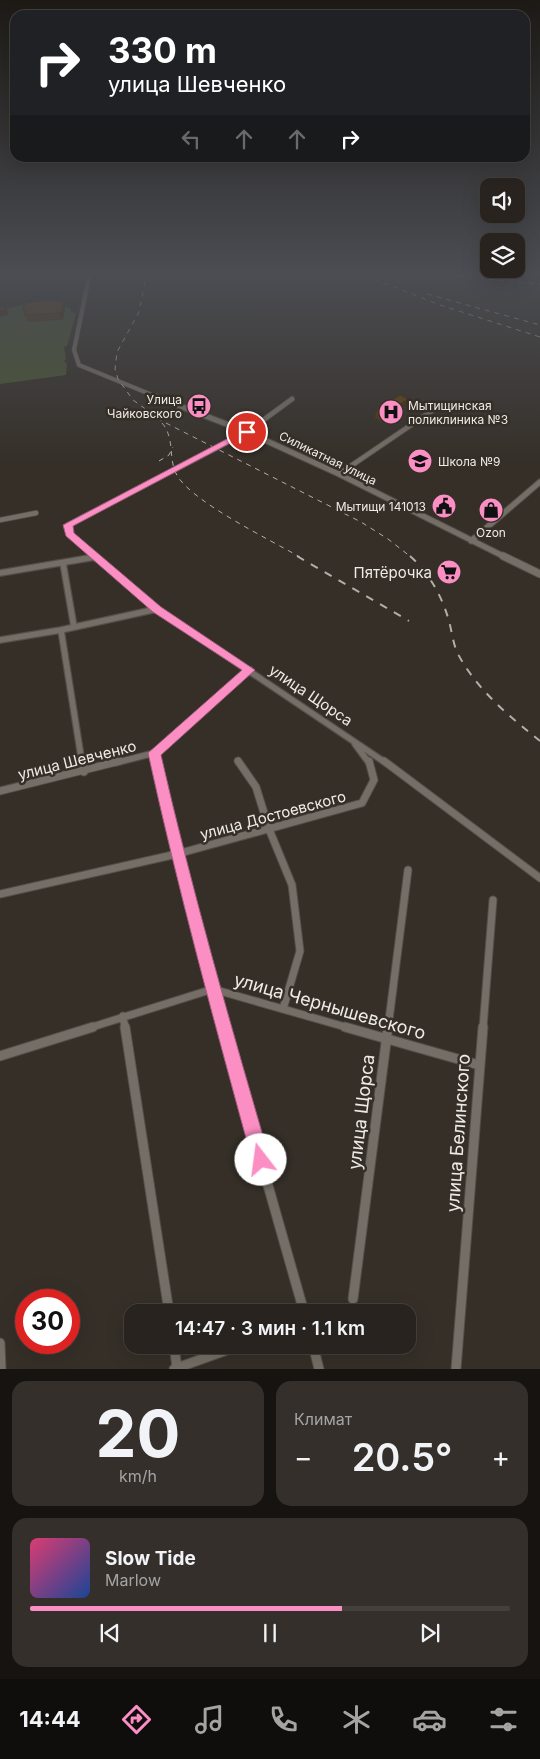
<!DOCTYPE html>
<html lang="ru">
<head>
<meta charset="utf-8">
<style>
	:root { --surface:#28231e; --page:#342f2b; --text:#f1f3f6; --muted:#a5a4a4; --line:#44403c; --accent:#fb8fc4 }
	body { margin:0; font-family:Inter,sans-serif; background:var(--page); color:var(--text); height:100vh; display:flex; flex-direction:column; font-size:19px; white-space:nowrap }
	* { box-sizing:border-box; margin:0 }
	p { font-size:16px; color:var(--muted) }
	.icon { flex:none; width:28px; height:28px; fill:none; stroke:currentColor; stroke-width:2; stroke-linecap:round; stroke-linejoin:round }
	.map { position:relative; height:1369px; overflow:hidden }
	.panel { display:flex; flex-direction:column; gap:12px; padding:12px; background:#161310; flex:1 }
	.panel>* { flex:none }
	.top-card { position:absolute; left:10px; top:10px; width:520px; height:152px; border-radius:15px; box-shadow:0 5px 20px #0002,0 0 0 1px var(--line); background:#202124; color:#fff; overflow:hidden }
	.fabs { position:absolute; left:480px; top:178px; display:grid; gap:10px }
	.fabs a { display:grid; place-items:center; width:45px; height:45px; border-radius:10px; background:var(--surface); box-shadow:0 5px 20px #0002,0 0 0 1px var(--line); font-size:25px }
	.speed { position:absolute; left:15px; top:1289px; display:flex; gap:10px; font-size:25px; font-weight:700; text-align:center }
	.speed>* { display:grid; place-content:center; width:65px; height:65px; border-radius:50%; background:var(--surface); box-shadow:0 5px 20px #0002,0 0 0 1px var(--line); line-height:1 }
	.speed .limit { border:8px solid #d22; background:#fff; color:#111 }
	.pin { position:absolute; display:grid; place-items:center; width:42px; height:42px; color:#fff; margin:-21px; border:2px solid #fff; border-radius:50%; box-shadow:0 1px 5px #0007 }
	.me { position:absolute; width:55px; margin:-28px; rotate:345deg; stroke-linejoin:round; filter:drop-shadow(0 0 4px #0008) }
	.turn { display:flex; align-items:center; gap:18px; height:105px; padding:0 15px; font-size:22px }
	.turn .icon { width:65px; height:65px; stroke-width:2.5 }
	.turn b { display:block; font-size:35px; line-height:42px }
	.lanes { display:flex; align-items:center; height:48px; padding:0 15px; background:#0003; justify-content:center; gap:25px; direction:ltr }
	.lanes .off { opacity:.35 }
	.big { font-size:38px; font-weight:600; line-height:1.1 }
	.panel .card { flex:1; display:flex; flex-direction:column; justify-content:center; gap:8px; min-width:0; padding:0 18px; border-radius:15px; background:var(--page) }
	.panel .dial { align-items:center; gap:0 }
	.dial b { font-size:65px; line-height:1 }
	.song { display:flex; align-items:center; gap:15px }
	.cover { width:60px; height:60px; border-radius:8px; background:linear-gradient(135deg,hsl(340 70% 55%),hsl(220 70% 35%)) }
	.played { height:5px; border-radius:2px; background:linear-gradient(90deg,var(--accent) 65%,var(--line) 65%) }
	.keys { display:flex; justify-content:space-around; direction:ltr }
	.heat { display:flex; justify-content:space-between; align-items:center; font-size:28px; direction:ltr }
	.panel .tiles { flex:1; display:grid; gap:12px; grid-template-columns:1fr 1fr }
	.card:last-child { grid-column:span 2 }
	.trip { position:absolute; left:124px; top:1304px; width:292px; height:50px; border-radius:15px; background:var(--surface); box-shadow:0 5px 20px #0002,0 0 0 1px var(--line); font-weight:600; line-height:50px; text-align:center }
	.dock { display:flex; height:80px; justify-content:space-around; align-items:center; background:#100e0c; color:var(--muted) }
	.dock .icon { width:35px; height:35px }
	.dock .on { color:var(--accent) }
	.dock b { font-size:22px; color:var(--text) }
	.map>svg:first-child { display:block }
	.green { fill:#495530 }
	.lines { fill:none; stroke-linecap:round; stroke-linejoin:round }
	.minor-far4-casing { stroke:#534e48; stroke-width:4.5 }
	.minor-far3-casing { stroke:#534e48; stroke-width:6 }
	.minor-far2-casing { stroke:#534e48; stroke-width:8 }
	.minor-far1-casing { stroke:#534e48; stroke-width:9 }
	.minor-casing { stroke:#534e48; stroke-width:11 }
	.tertiary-far2-casing { stroke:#534e48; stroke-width:5 }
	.tertiary-far1-casing { stroke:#534e48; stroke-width:7 }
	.tertiary-casing { stroke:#534e48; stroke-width:9 }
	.minor-far4 { stroke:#756e67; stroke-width:3 }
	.minor-far3 { stroke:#756e67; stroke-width:4.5 }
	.minor-far2 { stroke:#756e67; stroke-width:5.5 }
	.minor-far1 { stroke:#756e67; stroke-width:7 }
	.minor { stroke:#756e67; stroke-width:9 }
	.tertiary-far2 { stroke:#756e67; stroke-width:4 }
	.tertiary-far1 { stroke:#756e67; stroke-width:5 }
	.tertiary { stroke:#756e67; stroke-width:7 }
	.rail-far1 { stroke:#b3aea9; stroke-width:1; stroke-dasharray:5 5; stroke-linecap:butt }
	.rail { stroke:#b3aea9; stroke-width:2; stroke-dasharray:8 8; stroke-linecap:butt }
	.wall { fill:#523613 }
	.shaded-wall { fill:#422c0f }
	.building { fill:#5f3f16; stroke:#422c0f }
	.route { fill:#fb8fc4; stroke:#a35d7f }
	.labels { text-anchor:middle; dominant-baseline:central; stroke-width:5; stroke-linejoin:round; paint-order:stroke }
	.far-poi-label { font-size:12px; fill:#eeeae5; stroke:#352f28; text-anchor:end }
	.far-street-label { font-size:12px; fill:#eeeae5; stroke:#352f28 }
	.poi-label { font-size:15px; fill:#eeeae5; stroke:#352f28; text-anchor:end }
	.street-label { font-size:15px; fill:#eeeae5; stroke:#352f28 }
	.near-street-label { font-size:18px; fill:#eeeae5; stroke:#352f28 }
</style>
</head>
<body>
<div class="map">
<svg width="540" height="1369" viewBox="0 0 540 1369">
	<rect width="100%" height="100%" fill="#352f28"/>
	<path class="green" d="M63 301 62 307 70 308 71 312 76 313 67 346 64 347 66 359 64 361 67 364 66 375 0 384V310L32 303Z"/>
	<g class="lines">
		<defs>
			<path id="minor-far4" d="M521 272 540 274"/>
			<path id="minor-far3" d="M339 474 439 406
				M0 520 36 513
				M96 557 69 534 68 525 247 432 292 399"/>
			<path id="minor-far2" d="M94 556 157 609 386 763
				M63 563 74 627
				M0 573 95 557
				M61 630 82 763
				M0 640 61 630 157 609
				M355 744 369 763
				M154 753 156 763
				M238 761 239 763
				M115 763 154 753 250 670"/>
			<path id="minor-far1" d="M82 761 84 772
				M156 761 224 1028
				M238 761 256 787 269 829 292 885 300 951 283 1009
				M384 761 540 878
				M0 791 120 761
				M0 894 177 854 362 803 374 780 369 761
				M123 1016 125 1028
				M89 1028 213 989 349 1028
				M388 1028 408 870
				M483 1028 493 900"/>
			<path id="minor" d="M125 1027 169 1312
				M223 1027 304 1312
				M345 1027 479 1065
				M0 1056 93 1027
				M353 1299 388 1027
				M0 1343 1 1369
				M174 1345 177 1368
				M313 1345 319 1369
				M174 1369 241 1345
				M456 1369 483 1027"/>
			<path id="tertiary-far2" d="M90 272 74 350 79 365 157 397"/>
			<path id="tertiary-far1" d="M154 396 247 432 339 474 505 557
				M471 541 540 482"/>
			<path id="tertiary" d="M503 556 540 574"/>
		</defs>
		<use href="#minor-far4" class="minor-far4-casing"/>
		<use href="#minor-far3" class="minor-far3-casing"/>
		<use href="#minor-far2" class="minor-far2-casing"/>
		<use href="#minor-far1" class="minor-far1-casing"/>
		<use href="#minor" class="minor-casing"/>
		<use href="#tertiary-far2" class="tertiary-far2-casing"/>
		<use href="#tertiary-far1" class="tertiary-far1-casing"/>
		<use href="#tertiary" class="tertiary-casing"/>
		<use href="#minor-far4" class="minor-far4"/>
		<use href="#minor-far3" class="minor-far3"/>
		<use href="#minor-far2" class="minor-far2"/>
		<use href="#minor-far1" class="minor-far1"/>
		<use href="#minor" class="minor"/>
		<use href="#tertiary-far2" class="tertiary-far2"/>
		<use href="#tertiary-far1" class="tertiary-far1"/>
		<use href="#tertiary" class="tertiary"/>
		<path class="rail-far1" d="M147 272 139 312 117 352 115 369 118 379 133 400 162 421 361 522 388 539 411 557
			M228 272 233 273
			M356 272 440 305 540 337
			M409 272 540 284
			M427 294 540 325
			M162 423C176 439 167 460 178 477 195 503 270 540 300 557
			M159 461 169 455 173 447"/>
		<path class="rail" d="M297 556 409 621
			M410 556C429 573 442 596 449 621 452 632 453 644 458 654 477 690 509 716 540 741"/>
	</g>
	<path class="wall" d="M65 309 63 319 61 320 30 322 27 321 26 318 25 317 23 310Z
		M408 399 407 406 384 422 375 418 376 411Z"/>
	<path class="shaded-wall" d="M63 302 65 309 63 319 61 320 59 313Z
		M7 309 8 315 0 317V312Z
		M408 399 407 406 384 422V414Z"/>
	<path class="building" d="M47 300 63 302 62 312 59 313 29 315 25 314 26 311 23 310 25 303Z
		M0 306 7 309 0 312Z
		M400 395 408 399 384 414 376 411Z"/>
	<linearGradient id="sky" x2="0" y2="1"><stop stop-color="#1d1a16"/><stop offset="0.59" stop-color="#4b4d53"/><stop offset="1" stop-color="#4b4d53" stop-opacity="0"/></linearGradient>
	<rect width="540" height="464" fill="url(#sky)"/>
	<path class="route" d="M244 430 251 432 73 526 74 533 161 607 255 670 161 755C192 891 231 1026 270 1160L267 1167 261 1169 255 1167 252 1160C215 1025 178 890 148 753L242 670 153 612 66 536 63 525Z"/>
	<defs>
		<symbol id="bus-disc" viewBox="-11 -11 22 22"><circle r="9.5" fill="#fb8fc4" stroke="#352f28"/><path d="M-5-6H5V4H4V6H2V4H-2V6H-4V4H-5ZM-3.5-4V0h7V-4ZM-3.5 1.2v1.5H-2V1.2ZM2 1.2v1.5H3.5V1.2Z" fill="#111"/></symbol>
		<symbol id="hospital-disc" viewBox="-11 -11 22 22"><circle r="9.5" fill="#fb8fc4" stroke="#352f28"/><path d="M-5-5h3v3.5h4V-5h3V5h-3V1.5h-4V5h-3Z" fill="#111"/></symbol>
		<symbol id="school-disc" viewBox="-11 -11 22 22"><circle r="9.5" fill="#fb8fc4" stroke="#352f28"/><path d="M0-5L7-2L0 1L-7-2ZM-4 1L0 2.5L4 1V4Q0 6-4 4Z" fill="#111"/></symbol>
		<symbol id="civic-disc" viewBox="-11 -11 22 22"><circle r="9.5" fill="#fb8fc4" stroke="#352f28"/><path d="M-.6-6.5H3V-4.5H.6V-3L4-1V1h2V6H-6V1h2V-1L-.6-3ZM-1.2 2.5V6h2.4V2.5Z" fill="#111"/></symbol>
		<symbol id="shop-disc" viewBox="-11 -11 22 22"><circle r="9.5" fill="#fb8fc4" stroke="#352f28"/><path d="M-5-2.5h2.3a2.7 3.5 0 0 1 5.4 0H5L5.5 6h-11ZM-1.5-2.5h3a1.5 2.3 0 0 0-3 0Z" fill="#111"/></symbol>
		<symbol id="supermarket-disc" viewBox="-11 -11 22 22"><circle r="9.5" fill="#fb8fc4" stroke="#352f28"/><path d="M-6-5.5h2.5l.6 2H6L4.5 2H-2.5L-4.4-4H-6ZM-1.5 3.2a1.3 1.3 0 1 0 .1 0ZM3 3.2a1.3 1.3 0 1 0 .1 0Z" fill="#111"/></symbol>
	</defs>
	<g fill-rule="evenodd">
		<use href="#bus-disc" x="185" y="392" width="28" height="28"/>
		<use href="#hospital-disc" x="377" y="398" width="28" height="28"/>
		<use href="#school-disc" x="406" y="447" width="28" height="28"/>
		<use href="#civic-disc" x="430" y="492" width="28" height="28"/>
		<use href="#shop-disc" x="477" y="496" width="28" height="28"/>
		<use href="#supermarket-disc" x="435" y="558" width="28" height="28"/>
	</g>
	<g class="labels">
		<g class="far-poi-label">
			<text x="182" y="399">Улица<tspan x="182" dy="14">Чайковского</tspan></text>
			<text x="408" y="405" text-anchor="start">Мытищинская<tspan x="408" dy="14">поликлиника №3</tspan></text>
			<text x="438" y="461" text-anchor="start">Школа №9</text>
			<text x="426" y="506">Мытищи 141013</text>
			<text x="491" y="532" text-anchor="middle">Ozon</text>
		</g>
		<g class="far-street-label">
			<text transform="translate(328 458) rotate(26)">Силикатная улица</text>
		</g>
		<g class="poi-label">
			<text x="432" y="572">Пятёрочка</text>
		</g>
		<g class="street-label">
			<text transform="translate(311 695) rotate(34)">улица Щорса</text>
			<text transform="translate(77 760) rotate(-14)">улица Шевченко</text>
			<text transform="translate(273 815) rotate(-15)">улица Достоевского</text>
		</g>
		<g class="near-street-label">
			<text transform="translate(330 1006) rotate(16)">улица Чернышевского</text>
			<text transform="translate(361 1112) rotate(-83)">улица Щорса</text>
			<text transform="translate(458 1133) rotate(-86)">улица Белинского</text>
		</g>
	</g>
</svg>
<div class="fabs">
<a><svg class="icon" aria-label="sound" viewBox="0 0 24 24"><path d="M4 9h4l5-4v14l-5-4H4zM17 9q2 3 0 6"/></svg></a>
<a><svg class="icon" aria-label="layers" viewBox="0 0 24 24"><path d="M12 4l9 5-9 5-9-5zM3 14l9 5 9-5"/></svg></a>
</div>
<div class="speed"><div class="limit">30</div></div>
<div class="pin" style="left:247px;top:432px;background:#d93025"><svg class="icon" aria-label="arrive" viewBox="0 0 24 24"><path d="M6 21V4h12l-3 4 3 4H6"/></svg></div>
<svg class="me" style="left:261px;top:1160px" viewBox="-20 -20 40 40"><circle r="19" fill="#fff"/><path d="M0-13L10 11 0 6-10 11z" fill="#fb8fc4"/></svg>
<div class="trip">14:47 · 3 мин · 1.1 km</div>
<div class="top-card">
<div class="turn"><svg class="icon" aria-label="right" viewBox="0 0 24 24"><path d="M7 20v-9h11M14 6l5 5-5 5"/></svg><div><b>330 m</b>улица Шевченко</div></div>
<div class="lanes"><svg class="icon off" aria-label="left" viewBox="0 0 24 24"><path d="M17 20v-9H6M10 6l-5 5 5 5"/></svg><svg class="icon off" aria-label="ahead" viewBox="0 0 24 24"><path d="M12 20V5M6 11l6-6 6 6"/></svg><svg class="icon off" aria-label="ahead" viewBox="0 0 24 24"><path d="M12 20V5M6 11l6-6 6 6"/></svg><svg class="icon" aria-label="right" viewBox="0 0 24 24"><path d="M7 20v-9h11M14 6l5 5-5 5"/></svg></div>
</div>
</div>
<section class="panel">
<div class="tiles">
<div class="card dial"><b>20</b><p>km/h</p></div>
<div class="card"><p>Климат</p>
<div class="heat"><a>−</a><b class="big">20.5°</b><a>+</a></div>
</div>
<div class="card">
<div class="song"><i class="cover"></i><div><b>Slow Tide</b><p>Marlow</p></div></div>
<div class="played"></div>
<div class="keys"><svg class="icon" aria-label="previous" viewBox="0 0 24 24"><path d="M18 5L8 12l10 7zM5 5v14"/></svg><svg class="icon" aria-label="pause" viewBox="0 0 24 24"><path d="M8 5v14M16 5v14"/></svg><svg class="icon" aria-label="next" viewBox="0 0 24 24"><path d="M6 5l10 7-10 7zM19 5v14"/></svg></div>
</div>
</div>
</section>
<nav class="dock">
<b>14:44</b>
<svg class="icon on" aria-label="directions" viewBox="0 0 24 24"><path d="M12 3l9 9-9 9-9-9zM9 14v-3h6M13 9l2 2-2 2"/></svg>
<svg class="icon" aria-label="music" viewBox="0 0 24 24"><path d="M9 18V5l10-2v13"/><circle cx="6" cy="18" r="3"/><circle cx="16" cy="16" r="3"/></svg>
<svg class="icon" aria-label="phone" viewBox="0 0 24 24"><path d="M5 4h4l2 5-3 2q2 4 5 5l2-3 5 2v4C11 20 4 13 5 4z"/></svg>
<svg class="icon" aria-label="climate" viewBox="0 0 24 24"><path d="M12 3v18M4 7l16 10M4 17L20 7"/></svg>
<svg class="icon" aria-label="car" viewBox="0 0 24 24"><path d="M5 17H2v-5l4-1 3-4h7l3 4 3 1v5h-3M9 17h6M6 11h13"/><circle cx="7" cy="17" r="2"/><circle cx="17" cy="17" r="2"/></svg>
<svg class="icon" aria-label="filters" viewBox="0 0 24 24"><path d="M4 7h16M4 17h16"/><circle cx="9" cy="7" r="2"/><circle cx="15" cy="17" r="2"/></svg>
</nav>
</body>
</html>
